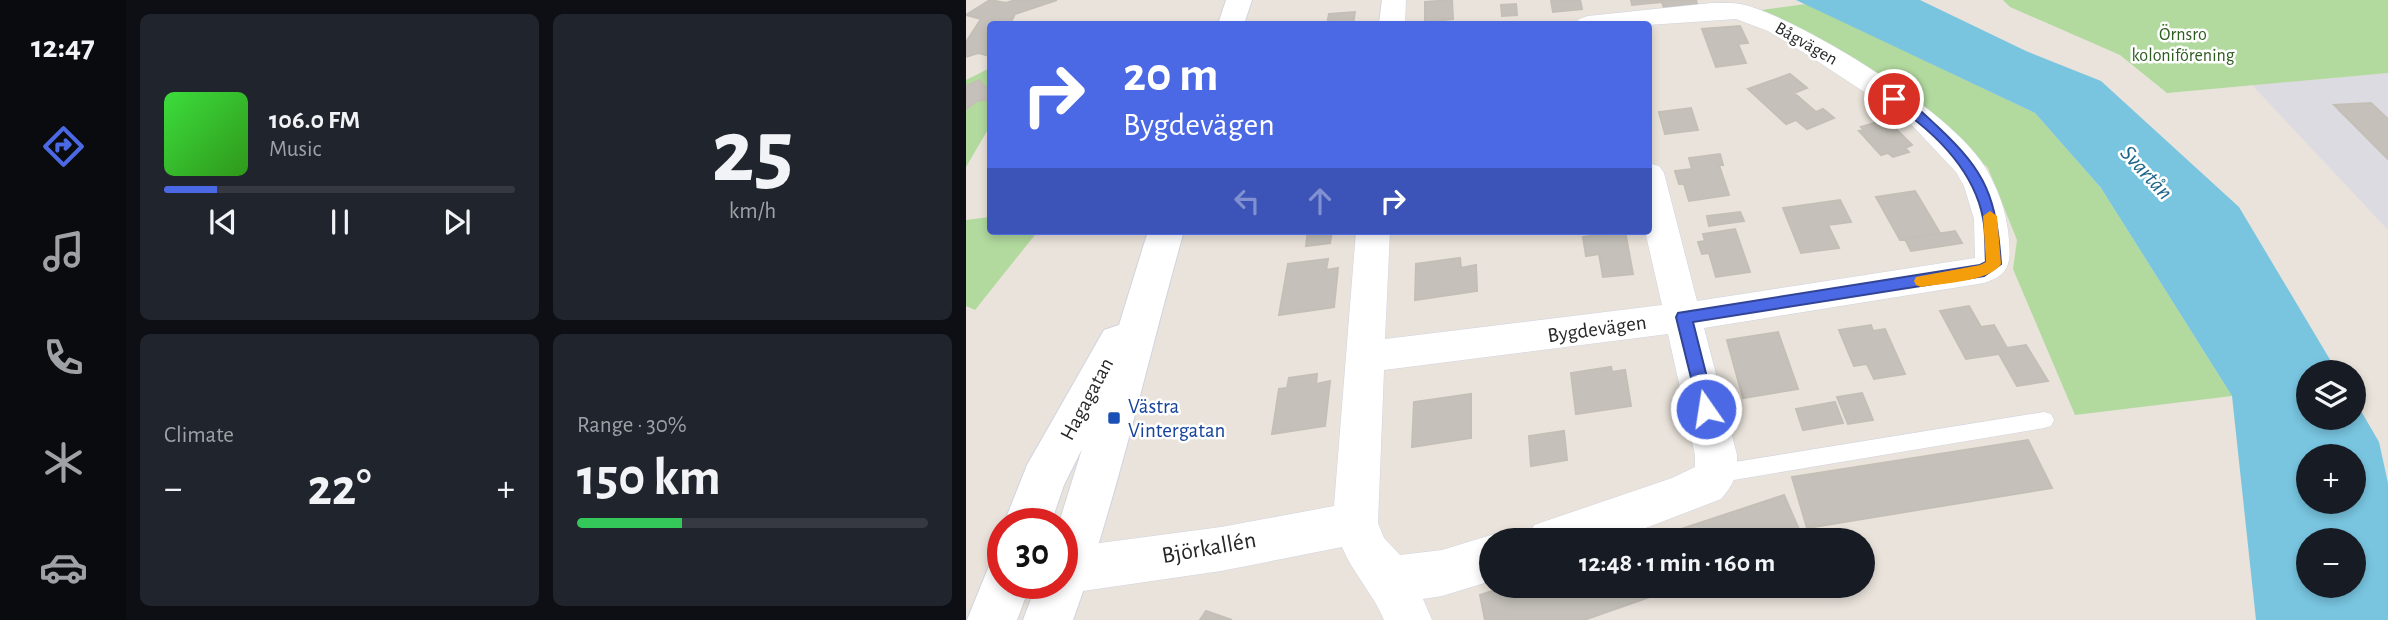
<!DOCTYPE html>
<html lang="en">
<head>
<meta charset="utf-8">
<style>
	:root { --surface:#171b24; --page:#20242c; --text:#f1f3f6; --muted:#9ea1a6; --line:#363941; --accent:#4c69e5 }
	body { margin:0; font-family:"Alegreya Sans",sans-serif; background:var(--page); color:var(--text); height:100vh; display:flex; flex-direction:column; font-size:26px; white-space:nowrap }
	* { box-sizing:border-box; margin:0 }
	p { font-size:23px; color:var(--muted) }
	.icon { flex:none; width:38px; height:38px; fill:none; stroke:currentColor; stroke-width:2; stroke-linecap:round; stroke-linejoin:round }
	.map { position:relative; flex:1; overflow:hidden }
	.panel { display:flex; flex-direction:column; gap:14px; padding:14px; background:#0d0f14; width:840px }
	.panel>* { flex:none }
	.top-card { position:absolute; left:21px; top:21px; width:665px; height:214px; border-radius:7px; box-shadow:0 4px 10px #0003; background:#4c69e5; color:#fff; overflow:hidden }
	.buttons { position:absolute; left:1330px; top:360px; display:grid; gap:14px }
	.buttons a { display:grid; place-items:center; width:70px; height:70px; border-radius:50%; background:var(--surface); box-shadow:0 4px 10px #0003; font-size:35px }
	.speed { position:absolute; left:21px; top:508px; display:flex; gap:14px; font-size:35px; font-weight:700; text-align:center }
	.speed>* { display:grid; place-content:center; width:91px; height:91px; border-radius:50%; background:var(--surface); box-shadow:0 4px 10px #0003; line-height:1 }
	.speed .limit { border:10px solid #d22; background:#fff; color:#111 }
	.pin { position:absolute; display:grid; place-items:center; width:60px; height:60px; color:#fff; margin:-30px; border:4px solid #fff; border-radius:50%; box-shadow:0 2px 7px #0007 }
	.me { position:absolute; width:77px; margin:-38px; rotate:347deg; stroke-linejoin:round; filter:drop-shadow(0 0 5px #0008) }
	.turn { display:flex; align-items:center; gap:24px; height:147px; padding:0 21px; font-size:32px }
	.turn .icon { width:91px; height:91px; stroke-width:2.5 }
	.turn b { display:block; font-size:49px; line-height:60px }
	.lanes { display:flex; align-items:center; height:66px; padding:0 21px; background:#0003; justify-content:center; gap:35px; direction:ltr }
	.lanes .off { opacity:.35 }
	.big { font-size:52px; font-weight:700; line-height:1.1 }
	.panel .card { flex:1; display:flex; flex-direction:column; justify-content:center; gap:10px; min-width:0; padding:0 24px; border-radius:10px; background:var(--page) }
	.panel .dial { align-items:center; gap:0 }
	.dial b { font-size:91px; line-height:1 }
	.song { display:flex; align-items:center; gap:21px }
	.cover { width:84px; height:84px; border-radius:10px; background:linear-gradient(135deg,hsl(120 70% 55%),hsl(110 70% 35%)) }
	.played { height:7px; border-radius:4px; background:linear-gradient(90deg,var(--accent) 15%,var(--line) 15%) }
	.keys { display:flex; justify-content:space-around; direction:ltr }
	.heat { display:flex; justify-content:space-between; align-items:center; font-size:38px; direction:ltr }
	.charge { height:10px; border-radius:5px; background:linear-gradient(90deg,#34c759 30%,var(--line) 0) }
	.panel .tiles { flex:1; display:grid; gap:14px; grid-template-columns:repeat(2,1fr) }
	.trip { position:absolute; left:513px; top:528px; width:396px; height:70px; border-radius:35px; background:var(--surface); box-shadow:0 4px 10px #0003; font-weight:700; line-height:70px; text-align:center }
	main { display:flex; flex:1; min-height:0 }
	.dock { display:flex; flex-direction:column; width:126px; justify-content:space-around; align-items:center; background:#090b0e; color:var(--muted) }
	.dock .icon { width:49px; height:49px }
	.dock .selected { color:var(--accent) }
	.dock b { font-size:32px; color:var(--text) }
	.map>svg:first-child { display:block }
	.industrial { fill:#dddbe2 }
	.green { fill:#b2da9e }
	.water { fill:#79c5e0; fill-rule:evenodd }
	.building { fill:#c5c1ba; stroke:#c4bfb6; stroke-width:2 }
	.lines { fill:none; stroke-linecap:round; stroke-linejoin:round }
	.service-casing { stroke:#d1d4e0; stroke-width:1 }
	.minor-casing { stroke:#d1d4e0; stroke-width:1 }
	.tertiary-casing { stroke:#d1d4e0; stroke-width:2 }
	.service { fill:#fff; fill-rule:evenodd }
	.minor { fill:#fff; fill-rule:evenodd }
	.tertiary { fill:#fff; fill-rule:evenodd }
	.route { fill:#4c69e5; stroke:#314495; stroke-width:2 }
	.slow { fill:#f59e0b }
	.transit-dot { fill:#1a4fb4; stroke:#fff; stroke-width:2.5 }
	.labels { text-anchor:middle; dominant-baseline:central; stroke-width:5; stroke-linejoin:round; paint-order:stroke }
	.far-park-label { font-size:18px; fill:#2e5c21; stroke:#fff }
	.far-street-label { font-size:18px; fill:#282828; stroke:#fff }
	.street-label { font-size:21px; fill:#282828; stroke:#fff }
	.transit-label { font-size:21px; fill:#164399; stroke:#fff; text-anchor:start }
	.water-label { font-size:23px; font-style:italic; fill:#1c6489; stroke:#fff }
	.near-street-label { font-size:24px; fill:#282828; stroke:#fff }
</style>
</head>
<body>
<main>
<nav class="dock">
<b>12:47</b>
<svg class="icon selected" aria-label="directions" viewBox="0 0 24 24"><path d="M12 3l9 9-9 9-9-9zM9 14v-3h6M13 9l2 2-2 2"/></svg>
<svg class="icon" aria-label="music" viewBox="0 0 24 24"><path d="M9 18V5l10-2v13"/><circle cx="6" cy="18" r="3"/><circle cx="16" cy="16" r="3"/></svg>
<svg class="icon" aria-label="phone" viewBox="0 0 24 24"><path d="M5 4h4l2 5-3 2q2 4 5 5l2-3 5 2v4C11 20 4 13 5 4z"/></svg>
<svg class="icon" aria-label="climate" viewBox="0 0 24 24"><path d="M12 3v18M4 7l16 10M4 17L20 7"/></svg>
<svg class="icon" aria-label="car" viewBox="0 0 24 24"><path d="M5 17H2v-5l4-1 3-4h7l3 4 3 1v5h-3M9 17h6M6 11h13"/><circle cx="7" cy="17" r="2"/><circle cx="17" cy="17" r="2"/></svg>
</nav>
<section class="panel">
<div class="tiles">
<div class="card">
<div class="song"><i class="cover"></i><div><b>106.0 FM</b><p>Music</p></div></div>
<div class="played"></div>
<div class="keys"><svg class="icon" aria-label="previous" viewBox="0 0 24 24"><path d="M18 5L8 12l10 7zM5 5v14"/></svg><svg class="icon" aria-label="pause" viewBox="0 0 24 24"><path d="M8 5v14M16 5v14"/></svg><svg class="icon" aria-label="next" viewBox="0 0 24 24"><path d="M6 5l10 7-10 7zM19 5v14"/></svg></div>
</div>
<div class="card dial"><b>25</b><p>km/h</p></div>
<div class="card"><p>Climate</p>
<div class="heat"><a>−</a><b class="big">22°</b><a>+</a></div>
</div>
<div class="card"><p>Range · 30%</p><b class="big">150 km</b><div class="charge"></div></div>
</div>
</section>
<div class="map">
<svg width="1422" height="620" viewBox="0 0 1422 620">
	<rect width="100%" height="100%" fill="#e9e3db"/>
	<path class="industrial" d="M1422 73V230L1286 85Z"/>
	<path class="green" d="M1037 0H1422V73L1201 93 1154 55 1044 7Z
		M840 4 1069 113 1135 188 1266 396 1109 415 1047 269 1051 240 1022 168 944 95 867 46 788 11Z
		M24 68V126L0 167V80Z
		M24 217V231H72L9 310 0 306V220Z"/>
	<path class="water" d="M830 0H954L1060 51 1135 81 1273 207 1372 373H1342V418H1388V399L1413 442 1422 483V620H1290L1266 396 1135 188 1069 113ZM1342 457H1388V502H1342ZM1342 541H1388V586H1342Z"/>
	<path class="building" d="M24 0 40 3 49 0H91L49 14 44 24H24V56L12 53 0 57V42L15 19 0 15Z
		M486 0 487 19 459 22V2Z
		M585 0H614L616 9 587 12Z
		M665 0H730L731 4 698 8 696 2 666 5Z
		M550 4 551 15 536 16 535 5Z
		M389 12 387 24H361L363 14Z
		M774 26 782 43 772 44 780 63 750 67 736 29Z
		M824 74 841 88 828 93 850 112 857 109 868 118 841 129 830 120 820 124 782 89Z
		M14 80 18 87 24 86V99L11 101 0 109V86Z
		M1405 103 1422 119V159L1368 105Z
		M725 108 732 130 699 134 693 112Z
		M912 122 915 125 923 122 946 145 939 148 943 152 927 157 922 153 915 155 893 131 898 130 895 127Z
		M754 154 757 165H753L763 195 723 201 718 184H713L709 171 726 169 723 158Z
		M949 191 974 233 934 240 910 197Z
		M874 200 885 222 862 225 873 248 835 253 817 208Z
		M774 212 778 221 743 226 741 216Z
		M769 229 784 272 750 277 743 253 736 254 732 242 739 241 737 234Z
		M342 231H366L364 243 340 246Z
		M659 231 667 274 637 277 633 254 620 256 617 237Z
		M989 231 996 243 945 251 939 239Z
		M494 258 495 268 510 265 511 291 449 300 450 264Z
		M362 259 360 270 372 268 368 307 313 315 322 264Z
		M1003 306 1015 327 1028 325 1041 348 1060 345 1082 381 1051 386 1033 354 1000 359 974 311Z
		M905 325 907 331 919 329 939 374 908 379 901 364 888 366 873 330Z
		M812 332 832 389 777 398 761 340Z
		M645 367 646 372 659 370 665 406 610 414 605 373Z
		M351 374 350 384 364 381 359 426 306 434 313 389 321 388 323 378Z
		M896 393 907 420 882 424 871 397Z
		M505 394V438L446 447 448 402Z
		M869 402 877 423 837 430 830 409Z
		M598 431 601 460 565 466 563 436Z
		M1062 440 1086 488 841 528 826 477Z
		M818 495 838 541H679Z
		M542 586H715L618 620H519L514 595Z
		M240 611 266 620H234Z"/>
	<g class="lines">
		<defs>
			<path id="service" d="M1078 412 1085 414 1088 420 1085 426 1078 428 750 483 743 481 740 474 743 467 750 465Z"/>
			<path id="minor" d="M416 0H440L439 24H413Z
				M746 3C758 3 771 2 783 6 845 26 978 108 1015 161 1031 185 1041 211 1043 240 1045 264 1043 275 1018 283L738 328 771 455C772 474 768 484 755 499L646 541H561L568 525 706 478 729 467V455L702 334 418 370 412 523 418 538 434 555 476 550 525 535 538 541H525V581L476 596 457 599 466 620H418C407 593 387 574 376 547L255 571 96 594 79 587 78 583H96V548L255 527 368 506 390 231H424L419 339 696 305 679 231H682V163L693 166 698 173 731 301 1009 258 1008 219 998 186 990 172 941 120 848 59 802 31 770 19 682 25 609 24 613 19 622 16Z"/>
			<path id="tertiary" d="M260 0H286L278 24H252Z
				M182 231H218C181 361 153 493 107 620H57L71 583H96V523H93L116 449 98 485 85 523H38L61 465 138 330 153 325Z
				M37 560V583H65L51 620H1L23 566Z"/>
		</defs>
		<use href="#service" class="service-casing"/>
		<use href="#minor" class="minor-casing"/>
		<use href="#tertiary" class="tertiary-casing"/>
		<use href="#service" class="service"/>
		<use href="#minor" class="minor"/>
		<use href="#tertiary" class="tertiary"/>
	</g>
	<path class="route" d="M928 95C945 100 959 115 972 127 1021 173 1030 197 1035 264L1018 276 727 322 749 409 746 414 740 416 734 414 710 317 712 313 1014 265 1020 262C1019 247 1020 232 1017 218 1007 167 965 129 924 102L922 99Z"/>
	<path class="slow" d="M1024 211 1031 216 1035 264C1023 282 976 283 955 287L950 285 948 281 950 277 1014 265 1020 262 1017 216Z"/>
	<rect class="transit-dot" x="141" y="411" width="14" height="14" rx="3.5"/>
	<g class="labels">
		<g class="far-park-label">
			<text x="1217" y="35">Örnsro<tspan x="1217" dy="21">koloniförening</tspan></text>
		</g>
		<g class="far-street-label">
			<text transform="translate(840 44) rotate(30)">Bågvägen</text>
		</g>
		<g class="street-label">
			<text transform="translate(631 329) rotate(-8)">Bygdevägen</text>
			<text transform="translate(121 399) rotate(-62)">Hagagatan</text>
		</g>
		<g class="transit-label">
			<text x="162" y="406">Västra<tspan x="162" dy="24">Vintergatan</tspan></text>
		</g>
		<g class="water-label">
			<text transform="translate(1180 173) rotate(47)">Svartån</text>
		</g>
		<g class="near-street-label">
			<text transform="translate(243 548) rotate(-10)">Björkallén</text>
		</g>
	</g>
</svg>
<div class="buttons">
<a><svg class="icon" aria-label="layers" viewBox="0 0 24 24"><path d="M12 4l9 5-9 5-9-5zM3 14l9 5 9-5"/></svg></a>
<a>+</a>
<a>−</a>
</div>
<div class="speed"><div class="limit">30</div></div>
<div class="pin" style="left:928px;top:99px;background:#d93025"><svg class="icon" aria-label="arrive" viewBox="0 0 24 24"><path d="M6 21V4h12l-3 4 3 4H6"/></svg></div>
<svg class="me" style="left:740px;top:409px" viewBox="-20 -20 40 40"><circle r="17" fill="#4c69e5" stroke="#fff" stroke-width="3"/><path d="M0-11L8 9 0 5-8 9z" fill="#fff"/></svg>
<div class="trip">12:48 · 1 min · 160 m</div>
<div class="top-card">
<div class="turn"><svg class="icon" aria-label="right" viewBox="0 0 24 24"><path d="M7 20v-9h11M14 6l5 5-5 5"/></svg><div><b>20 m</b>Bygdevägen</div></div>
<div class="lanes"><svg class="icon off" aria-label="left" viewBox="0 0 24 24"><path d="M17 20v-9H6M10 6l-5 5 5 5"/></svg><svg class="icon off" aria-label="ahead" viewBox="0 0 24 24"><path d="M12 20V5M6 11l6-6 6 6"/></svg><svg class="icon" aria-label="right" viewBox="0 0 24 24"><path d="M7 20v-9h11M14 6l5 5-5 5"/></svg></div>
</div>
</div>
</main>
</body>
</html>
